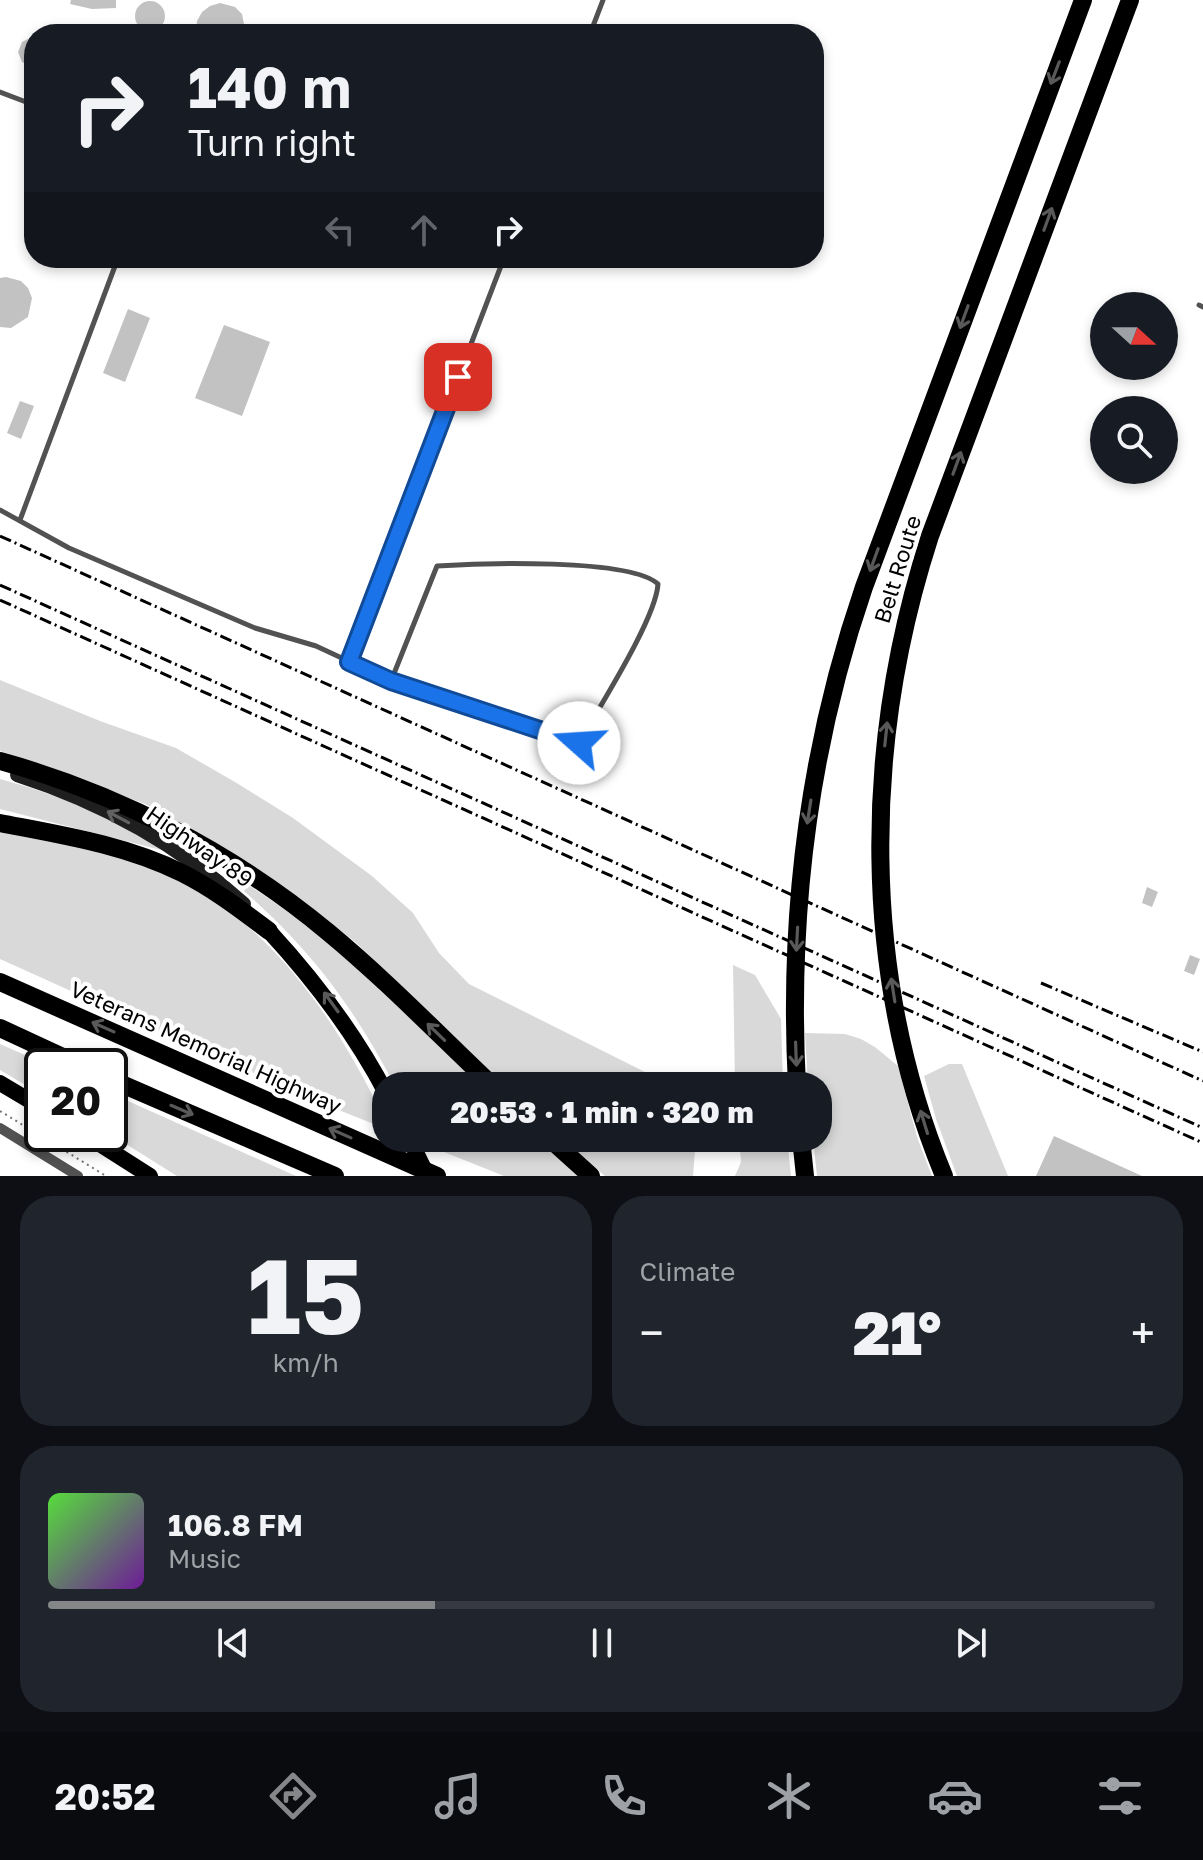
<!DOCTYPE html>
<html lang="en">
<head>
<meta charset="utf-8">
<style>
	:root { --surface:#171b24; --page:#20242c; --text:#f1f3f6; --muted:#9ea1a6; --line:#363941; --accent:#858687 }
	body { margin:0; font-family:"Golos Text",sans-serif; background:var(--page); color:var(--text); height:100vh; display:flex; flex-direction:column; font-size:30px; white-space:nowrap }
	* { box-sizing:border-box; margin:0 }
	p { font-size:26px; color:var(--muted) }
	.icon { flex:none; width:44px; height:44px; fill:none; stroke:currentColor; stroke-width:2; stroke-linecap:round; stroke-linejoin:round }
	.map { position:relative; height:1176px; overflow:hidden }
	.sheet { display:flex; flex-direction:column; gap:20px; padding:20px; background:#0d0f14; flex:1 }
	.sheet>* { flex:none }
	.hud { position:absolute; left:24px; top:24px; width:800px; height:244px; border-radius:32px; box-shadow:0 4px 12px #0003; background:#171b24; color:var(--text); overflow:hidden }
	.needle { width:52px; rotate:111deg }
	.buttons { position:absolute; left:1090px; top:292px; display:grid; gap:16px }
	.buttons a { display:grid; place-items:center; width:88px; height:88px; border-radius:50%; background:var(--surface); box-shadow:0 4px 12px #0003; font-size:40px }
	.speed { position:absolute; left:24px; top:1048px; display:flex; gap:16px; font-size:40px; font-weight:700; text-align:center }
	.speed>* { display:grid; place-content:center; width:104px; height:104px; border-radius:50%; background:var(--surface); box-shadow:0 4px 12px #0003; line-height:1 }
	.speed .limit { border:4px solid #111; border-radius:12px; background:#fff; color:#111 }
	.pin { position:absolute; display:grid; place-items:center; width:68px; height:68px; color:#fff; margin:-34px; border-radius:16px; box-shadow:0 4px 12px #0006 }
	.me { position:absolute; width:88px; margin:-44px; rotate:289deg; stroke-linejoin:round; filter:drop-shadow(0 0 6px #0008) }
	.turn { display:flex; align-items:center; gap:28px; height:168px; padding:0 32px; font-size:36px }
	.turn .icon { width:104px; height:104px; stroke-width:2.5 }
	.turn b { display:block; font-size:56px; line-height:68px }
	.lanes { display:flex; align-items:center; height:76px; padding:0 32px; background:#0003; justify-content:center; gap:40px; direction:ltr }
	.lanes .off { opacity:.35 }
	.big { font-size:60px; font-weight:800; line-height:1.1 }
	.sheet .tile { flex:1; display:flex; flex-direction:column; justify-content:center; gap:12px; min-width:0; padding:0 28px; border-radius:32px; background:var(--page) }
	.sheet .dial { align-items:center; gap:0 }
	.dial b { font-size:104px; line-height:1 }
	.song { display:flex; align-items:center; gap:24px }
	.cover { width:96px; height:96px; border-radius:12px; background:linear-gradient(135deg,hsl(110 70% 55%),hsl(280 70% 35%)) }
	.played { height:8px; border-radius:4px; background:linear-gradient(90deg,var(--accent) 35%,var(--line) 35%) }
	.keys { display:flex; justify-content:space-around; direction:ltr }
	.heat { display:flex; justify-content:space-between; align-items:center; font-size:44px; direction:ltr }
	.sheet .tiles { flex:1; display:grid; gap:20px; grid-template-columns:1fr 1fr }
	.tile:last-child { grid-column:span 2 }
	.trip { position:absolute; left:372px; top:1072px; width:460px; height:80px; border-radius:32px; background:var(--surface); box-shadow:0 4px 12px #0003; font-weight:800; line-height:80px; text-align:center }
	.menu { display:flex; height:128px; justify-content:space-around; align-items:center; background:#090b0e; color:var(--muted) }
	.menu .icon { width:56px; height:56px }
	.menu .on { color:var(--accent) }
	.menu b { font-size:36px; color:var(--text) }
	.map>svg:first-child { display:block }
	.green { fill:#d9d9d9 }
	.building { fill:#c2c2c2 }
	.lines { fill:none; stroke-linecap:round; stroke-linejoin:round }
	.path { stroke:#747474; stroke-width:2; stroke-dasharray:2 4; stroke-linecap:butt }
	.service { stroke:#525252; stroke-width:5 }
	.minor { stroke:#525252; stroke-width:10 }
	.secondary { stroke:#1f1f1f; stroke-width:14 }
	.primary { stroke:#000; stroke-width:16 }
	.motorway { stroke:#000; stroke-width:18 }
	.rail { stroke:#000; stroke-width:3; stroke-dasharray:12 4 2 4; stroke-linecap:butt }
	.oneway { stroke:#595959 }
	.oneway2 { stroke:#626262 }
	.route-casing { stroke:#114b97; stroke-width:20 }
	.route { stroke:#1a73e8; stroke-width:14 }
	.labels { text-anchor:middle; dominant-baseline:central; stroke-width:8; stroke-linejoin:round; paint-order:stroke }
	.street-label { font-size:22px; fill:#000; stroke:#fff }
</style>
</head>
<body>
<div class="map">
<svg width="1203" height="1176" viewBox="0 0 1203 1176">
	<rect width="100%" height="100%" fill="#fff"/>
	<path class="green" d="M0 680 100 721 176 748 235 782 293 818 372 876 413 913 439 953 469 984 673 1086H506L354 941 271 878 201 834 145 804 0 751Z
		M0 779C56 794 114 817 161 850L0 809Z
		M0 830C56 841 113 850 165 873 268 919 334 1016 382 1114H386V1129L304 1096 0 959Z
		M248 885C336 940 408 1016 483 1086H395C353 1006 312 951 244 891Z
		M733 965 755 975 781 1019 783 1086H735Z
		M805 1033 845 1034 861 1039 875 1047 898 1066 917 1137 932 1176H817L813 1138H818V1086H808Z
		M0 1044 50 1066H42V1095L0 1070Z
		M949 1064H962L1008 1176H957L936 1119 924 1076Z
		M110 1093 296 1176H177L110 1134Z
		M409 1138H537L578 1176H504Z
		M561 1138H696L693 1176H605Z
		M739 1138H787L791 1176H735L741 1162Z"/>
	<path class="building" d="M71 0H116V8L92 9 70 4Z
		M135 16a15 15 0 1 1 30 0a15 15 0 1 1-30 0Z
		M220 3 235 7 242 14 246 34H196L197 21 202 12 210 6Z
		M34 36V68L22 62 18 52 22 42Z
		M6 277 21 281 28 288 32 298 28 317 11 328 0 327V278Z
		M128 309 150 318 125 382 103 373Z
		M224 325 270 342 242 416 195 398Z
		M20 401 34 406 21 439 7 433Z
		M1147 887 1158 892 1152 907 1142 903Z
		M1190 955 1200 959 1194 975 1184 971Z
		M1054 1136 1142 1176H1036Z"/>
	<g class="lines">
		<path class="path" d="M0 1111 106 1176"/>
		<path class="service" d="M590 34 603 0
			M0 92 34 105
			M488 258 502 263
			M1199 305 1203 307
			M0 510 69 548 255 628 316 646 391 681 579 743C598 709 656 619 658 584 630 558 479 563 437 566L391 681
			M20 520 118 258
			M349 662 504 258"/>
		<path class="minor" d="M0 1128 78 1176"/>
		<path class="secondary" d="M17 775C101 802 179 845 244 904"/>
		<path class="primary" d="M269 931C315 981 354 1032 386 1093
			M0 1083 42 1108
			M84 1134 150 1176
			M409 1138 427 1175"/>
		<path class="motorway" d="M0 761C119 794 233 853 328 932 386 980 438 1034 493 1086
			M0 823C62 835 126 845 182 873 214 889 241 910 269 931
			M0 982 437 1176
			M0 1028 82 1066
			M110 1079 335 1176
			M797 1086C788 917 809 747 864 587L1083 0
			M549 1138 591 1176
			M801 1138 805 1176
			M944 1176C860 973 863 743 930 536L1130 0"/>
		<path class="rail" d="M0 536 1203 1081
			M0 585 1203 1128
			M0 600 1203 1143
			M1041 983 1203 1052"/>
	</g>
	<defs><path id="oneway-shaft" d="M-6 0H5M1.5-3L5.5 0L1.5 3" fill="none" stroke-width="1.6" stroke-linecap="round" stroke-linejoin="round" transform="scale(2)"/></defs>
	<g class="oneway">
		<use href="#oneway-shaft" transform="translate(1055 73) rotate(111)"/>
		<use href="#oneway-shaft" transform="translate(1048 219) rotate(-70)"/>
		<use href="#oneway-shaft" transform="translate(964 317) rotate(110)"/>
		<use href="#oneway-shaft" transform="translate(957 463) rotate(-70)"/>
		<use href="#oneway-shaft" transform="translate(874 560) rotate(110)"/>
		<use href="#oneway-shaft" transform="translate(886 734) rotate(-84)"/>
		<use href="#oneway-shaft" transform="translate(809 812) rotate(99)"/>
		<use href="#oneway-shaft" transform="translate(797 939) rotate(93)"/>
		<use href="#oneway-shaft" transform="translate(893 990) rotate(-99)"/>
		<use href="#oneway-shaft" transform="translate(331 1002) rotate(-126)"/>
		<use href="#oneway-shaft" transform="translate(103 1027) rotate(-156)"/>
		<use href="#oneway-shaft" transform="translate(436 1032) rotate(-136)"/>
		<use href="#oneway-shaft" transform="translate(796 1054) rotate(88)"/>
		<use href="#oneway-shaft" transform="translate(182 1110) rotate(23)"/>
		<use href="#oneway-shaft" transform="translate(924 1122) rotate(-107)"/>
		<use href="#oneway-shaft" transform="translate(340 1133) rotate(-156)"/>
	</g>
	<use class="oneway2" href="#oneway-shaft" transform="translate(118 817) rotate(-152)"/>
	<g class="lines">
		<defs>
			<path id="route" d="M458 377 349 662 391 681 579 743"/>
		</defs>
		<use href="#route" class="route-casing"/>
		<use href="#route" class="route"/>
	</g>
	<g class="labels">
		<g class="street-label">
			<text transform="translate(897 569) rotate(-73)">Belt Route</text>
			<text transform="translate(200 846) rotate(35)">Highway 89</text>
			<text transform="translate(206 1047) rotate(24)">Veterans Memorial Highway</text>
		</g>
	</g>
</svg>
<div class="buttons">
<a><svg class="needle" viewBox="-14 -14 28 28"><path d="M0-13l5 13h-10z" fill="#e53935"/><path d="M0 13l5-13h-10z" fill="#9ea1a6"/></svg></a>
<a><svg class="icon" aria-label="search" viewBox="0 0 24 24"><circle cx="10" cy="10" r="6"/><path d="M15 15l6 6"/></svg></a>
</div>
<div class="speed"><div class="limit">20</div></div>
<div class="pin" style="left:458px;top:377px;background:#d93025"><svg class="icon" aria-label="arrive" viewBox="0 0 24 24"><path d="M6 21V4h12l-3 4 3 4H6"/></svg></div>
<svg class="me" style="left:579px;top:743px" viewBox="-20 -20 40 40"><circle r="19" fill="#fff"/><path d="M0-13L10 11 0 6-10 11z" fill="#1a73e8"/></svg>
<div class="trip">20:53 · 1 min · 320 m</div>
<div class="hud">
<div class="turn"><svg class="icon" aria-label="right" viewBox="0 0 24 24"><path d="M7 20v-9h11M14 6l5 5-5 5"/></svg><div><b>140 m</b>Turn right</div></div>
<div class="lanes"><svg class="icon off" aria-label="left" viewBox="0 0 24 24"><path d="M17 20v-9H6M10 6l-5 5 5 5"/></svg><svg class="icon off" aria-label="ahead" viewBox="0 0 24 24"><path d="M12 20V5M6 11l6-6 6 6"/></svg><svg class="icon" aria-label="right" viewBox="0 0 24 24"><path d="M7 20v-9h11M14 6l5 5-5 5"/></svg></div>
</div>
</div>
<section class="sheet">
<div class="tiles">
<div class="tile dial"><b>15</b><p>km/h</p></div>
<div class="tile"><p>Climate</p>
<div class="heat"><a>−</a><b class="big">21°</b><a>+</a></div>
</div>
<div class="tile">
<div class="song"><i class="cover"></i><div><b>106.8 FM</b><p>Music</p></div></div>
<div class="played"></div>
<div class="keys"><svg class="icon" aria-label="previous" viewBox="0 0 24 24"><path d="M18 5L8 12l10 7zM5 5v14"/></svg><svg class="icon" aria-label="pause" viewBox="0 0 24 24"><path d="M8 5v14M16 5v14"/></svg><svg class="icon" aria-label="next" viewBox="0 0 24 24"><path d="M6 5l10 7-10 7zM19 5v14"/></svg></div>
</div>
</div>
</section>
<nav class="menu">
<b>20:52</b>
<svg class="icon on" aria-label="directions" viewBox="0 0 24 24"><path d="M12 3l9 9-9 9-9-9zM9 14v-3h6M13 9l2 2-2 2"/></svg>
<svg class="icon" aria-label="music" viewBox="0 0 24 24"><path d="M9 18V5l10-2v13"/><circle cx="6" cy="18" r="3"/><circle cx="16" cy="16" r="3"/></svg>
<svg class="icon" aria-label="phone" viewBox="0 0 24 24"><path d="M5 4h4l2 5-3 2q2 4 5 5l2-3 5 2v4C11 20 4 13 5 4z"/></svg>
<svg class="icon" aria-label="climate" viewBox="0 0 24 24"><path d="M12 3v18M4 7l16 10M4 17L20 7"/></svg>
<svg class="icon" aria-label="car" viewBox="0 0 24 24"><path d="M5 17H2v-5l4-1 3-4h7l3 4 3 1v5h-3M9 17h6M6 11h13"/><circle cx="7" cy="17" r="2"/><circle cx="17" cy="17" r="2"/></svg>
<svg class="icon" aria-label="filters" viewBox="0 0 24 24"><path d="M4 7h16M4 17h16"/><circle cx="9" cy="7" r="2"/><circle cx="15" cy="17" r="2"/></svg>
</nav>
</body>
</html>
